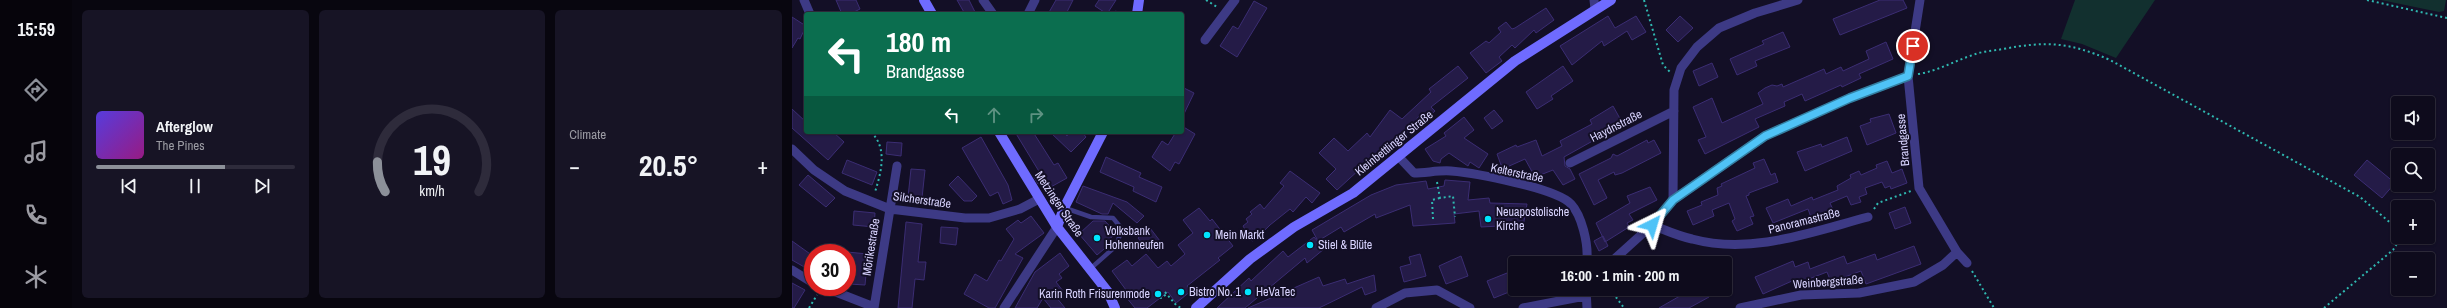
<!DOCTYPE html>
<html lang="en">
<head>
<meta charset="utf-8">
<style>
	:root { --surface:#0e0b1c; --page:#171425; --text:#f1f3f6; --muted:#9b9ba3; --line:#2e2b3b; --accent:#8c9099 }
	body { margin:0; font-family:"Archivo Narrow",sans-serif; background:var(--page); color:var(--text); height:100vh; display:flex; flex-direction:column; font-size:15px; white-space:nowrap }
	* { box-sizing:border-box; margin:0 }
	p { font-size:13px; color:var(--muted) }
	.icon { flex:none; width:22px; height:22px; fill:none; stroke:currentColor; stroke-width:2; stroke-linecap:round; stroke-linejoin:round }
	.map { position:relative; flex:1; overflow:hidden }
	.drawer { display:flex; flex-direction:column; gap:10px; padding:10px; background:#08060f; width:720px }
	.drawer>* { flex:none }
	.guide { position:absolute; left:12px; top:12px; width:380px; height:122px; border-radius:4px; box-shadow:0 1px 3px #0004,0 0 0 1px var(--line); background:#0b6e4f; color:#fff; overflow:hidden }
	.fabs { position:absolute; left:1599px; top:96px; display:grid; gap:8px }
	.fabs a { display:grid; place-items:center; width:44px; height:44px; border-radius:4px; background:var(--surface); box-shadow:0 1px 3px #0004,0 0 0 1px var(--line); font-size:20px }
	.speed { position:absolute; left:12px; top:244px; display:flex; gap:8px; font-size:20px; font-weight:700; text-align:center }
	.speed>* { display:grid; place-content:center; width:52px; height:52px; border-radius:50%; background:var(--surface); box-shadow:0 1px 3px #0004,0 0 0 1px var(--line); line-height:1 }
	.speed .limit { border:6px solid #d22; background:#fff; color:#111 }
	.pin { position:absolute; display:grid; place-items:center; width:34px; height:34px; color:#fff; margin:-17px; border:2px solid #fff; border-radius:50%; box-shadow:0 1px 4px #0007 }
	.me { position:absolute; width:44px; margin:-22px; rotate:40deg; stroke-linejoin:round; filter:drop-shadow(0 0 3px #0008) }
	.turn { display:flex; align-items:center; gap:14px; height:84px; padding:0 16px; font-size:18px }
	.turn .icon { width:52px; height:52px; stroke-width:2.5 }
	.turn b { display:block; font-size:28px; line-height:34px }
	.lanes { display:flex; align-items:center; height:38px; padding:0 16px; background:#0003; justify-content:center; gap:20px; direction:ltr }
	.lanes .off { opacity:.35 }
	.big { font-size:30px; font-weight:800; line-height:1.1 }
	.drawer .widget { flex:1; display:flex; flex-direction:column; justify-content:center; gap:6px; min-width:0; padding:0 14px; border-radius:6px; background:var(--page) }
	.drawer .dial { align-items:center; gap:0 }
	.dial svg { height:104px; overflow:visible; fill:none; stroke:var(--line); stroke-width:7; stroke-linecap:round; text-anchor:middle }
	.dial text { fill:var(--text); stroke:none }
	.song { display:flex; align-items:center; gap:12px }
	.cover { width:48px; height:48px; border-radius:6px; background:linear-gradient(135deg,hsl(250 70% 55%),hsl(310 70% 35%)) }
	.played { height:4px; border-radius:2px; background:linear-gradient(90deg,var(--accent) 65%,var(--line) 65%) }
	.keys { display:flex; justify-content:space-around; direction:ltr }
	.heat { display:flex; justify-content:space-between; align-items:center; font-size:22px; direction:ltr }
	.drawer .tiles { flex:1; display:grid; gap:10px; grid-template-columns:repeat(3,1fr) }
	.trip { position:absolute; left:716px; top:256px; width:224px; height:40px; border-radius:4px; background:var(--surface); box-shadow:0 1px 3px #0004,0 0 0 1px var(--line); font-weight:800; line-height:40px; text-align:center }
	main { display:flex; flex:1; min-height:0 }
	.menu { display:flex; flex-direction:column; width:72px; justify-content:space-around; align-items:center; background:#06040b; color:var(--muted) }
	.menu .icon { width:28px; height:28px }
	.menu .on { color:var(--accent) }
	.menu b { font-size:18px; color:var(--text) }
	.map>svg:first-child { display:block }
	.green { fill:#12302f }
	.building { fill:#241b47; stroke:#3b2d73 }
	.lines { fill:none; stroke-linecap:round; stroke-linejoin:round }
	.path { stroke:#2fb8b0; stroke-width:2; stroke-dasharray:2 3; stroke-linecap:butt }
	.lane { stroke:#3d3a85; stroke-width:4.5 }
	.street { stroke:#3d3a85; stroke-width:9 }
	.secondary { stroke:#6f6bff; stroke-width:10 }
	.route-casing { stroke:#337fa1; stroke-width:10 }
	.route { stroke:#4fc3f7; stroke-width:7 }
	.poi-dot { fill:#00e5ff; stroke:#130f26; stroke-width:1.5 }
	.labels { text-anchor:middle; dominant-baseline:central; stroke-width:4; stroke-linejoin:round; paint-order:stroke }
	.street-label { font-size:12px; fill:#d9d4ff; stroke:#130f26 }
	.poi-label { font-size:12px; fill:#d9d4ff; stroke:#130f26; text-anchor:start }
</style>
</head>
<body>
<main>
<nav class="menu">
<b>15:59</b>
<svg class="icon on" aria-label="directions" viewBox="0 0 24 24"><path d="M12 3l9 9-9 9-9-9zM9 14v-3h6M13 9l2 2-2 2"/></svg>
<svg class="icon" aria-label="music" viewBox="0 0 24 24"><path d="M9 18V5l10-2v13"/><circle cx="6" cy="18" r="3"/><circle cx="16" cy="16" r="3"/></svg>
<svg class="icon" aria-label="phone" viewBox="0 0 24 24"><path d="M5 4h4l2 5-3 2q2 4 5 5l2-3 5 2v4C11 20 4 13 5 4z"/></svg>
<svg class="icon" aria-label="climate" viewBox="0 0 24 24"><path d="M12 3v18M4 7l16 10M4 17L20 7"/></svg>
</nav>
<section class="drawer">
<div class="tiles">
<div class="widget">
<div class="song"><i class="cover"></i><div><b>Afterglow</b><p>The Pines</p></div></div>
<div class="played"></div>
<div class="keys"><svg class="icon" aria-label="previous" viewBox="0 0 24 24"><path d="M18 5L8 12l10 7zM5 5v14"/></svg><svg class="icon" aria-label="pause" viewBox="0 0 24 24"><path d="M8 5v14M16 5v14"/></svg><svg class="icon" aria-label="next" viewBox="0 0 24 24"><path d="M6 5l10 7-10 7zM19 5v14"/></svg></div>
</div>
<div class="widget dial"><svg viewBox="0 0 100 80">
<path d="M14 69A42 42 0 1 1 86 69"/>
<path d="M14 69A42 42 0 0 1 8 46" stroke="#8c9099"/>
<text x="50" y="56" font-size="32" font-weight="700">19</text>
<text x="50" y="72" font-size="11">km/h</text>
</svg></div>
<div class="widget"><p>Climate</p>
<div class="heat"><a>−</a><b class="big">20.5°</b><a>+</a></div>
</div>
</div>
</section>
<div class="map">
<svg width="1655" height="308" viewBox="0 0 1655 308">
	<rect width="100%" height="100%" fill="#130f26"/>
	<path class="green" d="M1283 0H1363L1324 58 1290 44 1269 39Z
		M1589 0H1654L1652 11 1647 12Z"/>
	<path class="building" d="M44 0H64L68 9 58 14H50Z
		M165 0H177L184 14H173Z
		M264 0H281L274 14H256Z
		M307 0H324L315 14 303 6Z
		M1088 0H1111L1115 8 1048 35 1041 19Z
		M462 1 475 8 445 57 428 46 441 26 446 29Z
		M754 8 762 20 744 33 742 30 723 48 720 45 707 57 710 61 694 73 678 53 694 41 697 43 709 32 706 28 714 22 720 29 723 28Z
		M816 16 823 28 844 16 854 32 840 40 835 31 812 46 810 41 780 65 768 46Z
		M888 16 901 28 886 42 874 30Z
		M0 17 14 26 8 39 6 38 0 48Z
		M991 32 998 47 963 61 965 66 945 75 938 59 972 44 970 41Z
		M1094 42 1101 59 1067 74 1069 78 1050 87 1049 85 1013 101 1010 94 992 102 993 106 963 119 967 127 913 154 906 140 914 137 901 107 920 98 930 123 971 104 966 93 973 88 980 85 985 86 990 84 991 87 1032 69 1034 74 1049 67 1051 71 1077 59 1074 51Z
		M920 63 926 77 907 86 901 71Z
		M666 66 676 78 639 107 643 111 632 121 627 116 611 138 573 173 569 168 545 190 534 179 544 169 527 153 542 138 556 151 575 133 578 137 598 110 610 119 639 92 637 89Z
		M771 66 781 81 759 96 761 99 745 109 734 92Z
		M390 87 402 93 390 118Z
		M821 106 831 124 772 157 773 166 778 169 783 179 771 185 761 170 743 177 733 159 715 167 709 165 705 154 724 145 725 147 744 140 750 156 770 146 768 141 800 124 798 120Z
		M0 109 14 122V132H41L52 142 36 160 0 128Z
		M702 110 711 121 700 129 692 118Z
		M1097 114 1104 133 1075 145 1068 126 1079 122 1078 119Z
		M672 117 682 130 672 138 696 154 687 168 678 162 676 166 657 153 649 159 648 163 641 161 633 149 654 136 652 133Z
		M390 126 403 134 387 164 383 162 378 171 360 157 370 141 376 145 384 132H390Z
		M223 132H241L262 165 266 163 275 178 257 188 253 181 246 184 242 177 248 173Z
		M258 132H271L275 136 278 132H290L294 137 279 152Z
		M189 137 216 185 220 200 211 204 206 192 198 196 170 148Z
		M1055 137 1060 151 1013 171 1005 152 1029 144 1030 147Z
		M855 140 856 143 862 140 869 153 830 173 823 175 822 172 806 180 815 198 802 205 787 174 819 158 821 154 825 156Z
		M95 142 110 143 109 156 94 154Z
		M314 157 349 173 347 177 370 187 364 202 341 191 342 187 308 172Z
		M972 159 979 175 983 173 986 182 957 193V195L954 196 962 216 958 217 961 224 945 231 940 221 943 219 937 203 920 210 922 216 901 225 895 211 910 205 909 202 926 195 925 188 930 186 929 184 963 168 961 163Z
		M55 160 85 172 80 185 50 173Z
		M1575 160 1603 183 1590 198 1562 175Z
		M1095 161 1100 173 1110 169 1115 183 1099 189 1098 186 1093 188 1090 182 1073 188 1075 194 1067 197 1069 202 1059 205 1055 196 1038 203 1042 212 1020 220 1016 209 981 223 974 208 996 199 999 206 1020 197 1021 200 1046 190 1045 186 1059 178 1058 175 1067 171 1069 175 1085 168 1084 165Z
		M119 169 133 170 130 198 116 197Z
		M498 171 528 193 520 203 514 197 501 212 498 209 478 225 470 233 471 235 460 241 451 226 456 222 454 219 460 214 458 212 468 204 472 209 492 186 488 183Z
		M16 175 43 198 34 207 7 185Z
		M166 176 185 196 180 201H172L157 185Z
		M653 180 678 182 676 200 697 198 698 203 735 204 731 227 707 226 689 227 687 211 662 214 663 223 621 226 618 205 584 218 583 214 552 232 549 227 526 241 520 230 579 195 604 185 634 181 636 189 652 186Z
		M291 186 335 202 352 216 345 223 321 203 316 214H310L284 202Z
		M858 187 865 200 837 214 841 220 835 223 837 227 813 242 804 223 838 203 835 196Z
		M1113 207 1119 223 1103 229 1097 213Z
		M407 208 418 221 420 219 441 246 426 258 428 260 395 286 399 291 384 303 376 292 355 308H343L334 297 337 294 320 271 335 260 340 266 354 254 366 268 375 261 379 266 393 254 386 245 401 233 391 220Z
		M62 211 83 213 82 227 61 225Z
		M239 216 252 233 223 254 231 258 203 308H197L172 294 183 274 195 281 207 260 209 261 222 239 214 229 226 220 229 223Z
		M301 221H313L322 231 321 236 316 240 319 243 305 255 287 234Z
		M114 222 130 224 126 262H134L132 280 123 279 120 308H106Z
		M149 227 166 228 164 245 148 243Z
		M358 228 368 241 356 251 346 238Z
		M811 236 816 246 807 251 802 241Z
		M522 237 532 249 515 263 513 258 453 308H425L457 278 459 281 491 251 496 257Z
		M0 241 21 256V272L0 260Z
		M1122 246 1129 264 1074 284 1069 271 1039 282 1035 272 1001 285 1000 281 971 294 963 277 1001 261 1003 267 1016 262 1018 269 1052 256 1055 264 1083 254 1085 260Z
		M55 252 76 254 73 285 57 284 58 268H55Z
		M268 253 277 266 267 274 270 278 264 282 271 291 264 297 273 308H259L251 298 245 308H223L243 272Z
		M628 254 634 276 612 282 608 267 619 264 617 257Z
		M669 256 676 276 654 284 647 266Z
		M715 273 722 290 702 298 695 281Z
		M582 275 584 291 573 295 570 287 527 308H456L527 277 531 286 553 279 555 284Z
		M0 283 13 290 2 308H0Z
		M900 289H913L917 297 897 308H867Z"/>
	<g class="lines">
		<path class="path" d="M414 0 425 7
			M852 0 871 65 878 72
			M1575 0 1655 18
			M1126 74C1146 71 1162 61 1181 55 1190 51 1201 51 1211 49 1254 41 1277 42 1318 60L1568 197 1601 225 1606 232
			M79 132C96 148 89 173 83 192
			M645 182 648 198 661 196 663 217
			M1082 209 1086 203 1119 191
			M641 219 640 200 648 198
			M1180 271 1202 308
			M818 289 832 308
			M373 292 384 305 389 308
			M368 297 369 298 375 294
			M17 308 25 295
			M1532 308 1601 250 1609 237"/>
		<path class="lane" d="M324 13 326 14
			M273 208 299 217 321 218 330 229 324 246 298 269"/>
		<path class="street" d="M12 0 18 14
			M191 0 201 14
			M802 0 803 9
			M1128 0 1116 76 1127 188 1165 252 1175 263
			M236 14 243 0
			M413 40 443 0
			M0 149 22 170 53 191 98 209 173 218H197L228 209 247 199
			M606 156 622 173C634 173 647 170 659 171 683 173 764 188 779 204 790 216 796 243 795 259L798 263
			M778 163 882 111
			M881 200 882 90 889 68 905 47 927 28 963 13 1006 0
			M860 225C873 230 886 236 900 239 960 255 1019 232 1076 217
			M818 263 860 225 881 200 973 136 1058 98 1116 76
			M0 270 21 283
			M31 287 82 307
			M794 289 795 308
			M82 308 105 166
			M212 308 265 227
			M584 308 613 293 645 290 678 308
			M731 308 793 296
			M948 308 1009 295 1067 293 1122 282 1151 265 1165 252"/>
		<path class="secondary" d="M132 0 140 14
			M345 14 347 0
			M207 132 265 227 316 292 323 308
			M265 227 272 208 311 132
			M404 308 458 259 502 227 561 193 723 61 819 0"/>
	</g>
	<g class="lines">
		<defs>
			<path id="route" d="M860 225 881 200 973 136 1058 98 1116 76 1121 46"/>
		</defs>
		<use href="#route" class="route-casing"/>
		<use href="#route" class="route"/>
	</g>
	<g class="poi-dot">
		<circle cx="696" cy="219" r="4"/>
		<circle cx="415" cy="235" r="4"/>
		<circle cx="305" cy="238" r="4"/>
		<circle cx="518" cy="245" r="4"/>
		<circle cx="389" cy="292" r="4"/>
		<circle cx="456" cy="292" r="4"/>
		<circle cx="366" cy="294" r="4"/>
	</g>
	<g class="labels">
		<g class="street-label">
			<text transform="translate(824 126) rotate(-27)">Haydnstraße</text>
			<text transform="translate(1111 140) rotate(-95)">Brandgasse</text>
			<text transform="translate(602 143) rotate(-39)">Kleinbettlinger Straße</text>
			<text transform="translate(725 173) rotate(12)">Kelterstraße</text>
			<text transform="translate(130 200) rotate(8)">Silcherstraße</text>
			<text transform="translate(267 204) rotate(56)">Metzinger Straße</text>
			<text transform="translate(1012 221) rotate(-14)">Panoramastraße</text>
			<text transform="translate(79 247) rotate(-81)">Mörikestraße</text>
			<text transform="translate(1036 282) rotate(-4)">Weinbergstraße</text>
		</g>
		<g class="poi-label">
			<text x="704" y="212">Neuapostolische<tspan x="704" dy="14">Kirche</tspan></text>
			<text x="313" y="231">Volksbank<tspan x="313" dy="14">Hohenneufen</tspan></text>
			<text x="423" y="235">Mein Markt</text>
			<text x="526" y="245">Stiel &amp; Blüte</text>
			<text x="397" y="292">Bistro No. 1</text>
			<text x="464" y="292">HeVaTec</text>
			<text x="358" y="294" text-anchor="end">Karin Roth Frisurenmode</text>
		</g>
	</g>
</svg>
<div class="fabs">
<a><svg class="icon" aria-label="sound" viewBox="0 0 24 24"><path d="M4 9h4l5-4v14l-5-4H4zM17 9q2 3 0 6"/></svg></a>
<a><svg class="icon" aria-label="search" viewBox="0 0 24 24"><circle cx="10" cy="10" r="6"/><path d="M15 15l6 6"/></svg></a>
<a>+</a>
<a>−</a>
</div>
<div class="speed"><div class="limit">30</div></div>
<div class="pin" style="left:1121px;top:46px;background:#d93025"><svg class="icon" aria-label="arrive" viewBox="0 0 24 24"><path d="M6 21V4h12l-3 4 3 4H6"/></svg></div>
<svg class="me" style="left:860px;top:225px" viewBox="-20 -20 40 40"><path d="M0-17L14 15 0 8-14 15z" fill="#4fc3f7" stroke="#fff" stroke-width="4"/></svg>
<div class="trip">16:00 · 1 min · 200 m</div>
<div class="guide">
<div class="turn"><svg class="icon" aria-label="left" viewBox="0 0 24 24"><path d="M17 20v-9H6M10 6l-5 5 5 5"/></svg><div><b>180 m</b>Brandgasse</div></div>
<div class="lanes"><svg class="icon" aria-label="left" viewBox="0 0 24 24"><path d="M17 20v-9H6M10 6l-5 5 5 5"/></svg><svg class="icon off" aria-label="ahead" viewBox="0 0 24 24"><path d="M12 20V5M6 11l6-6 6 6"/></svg><svg class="icon off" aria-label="right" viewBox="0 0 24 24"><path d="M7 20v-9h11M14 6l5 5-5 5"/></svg></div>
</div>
</div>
</main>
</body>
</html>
